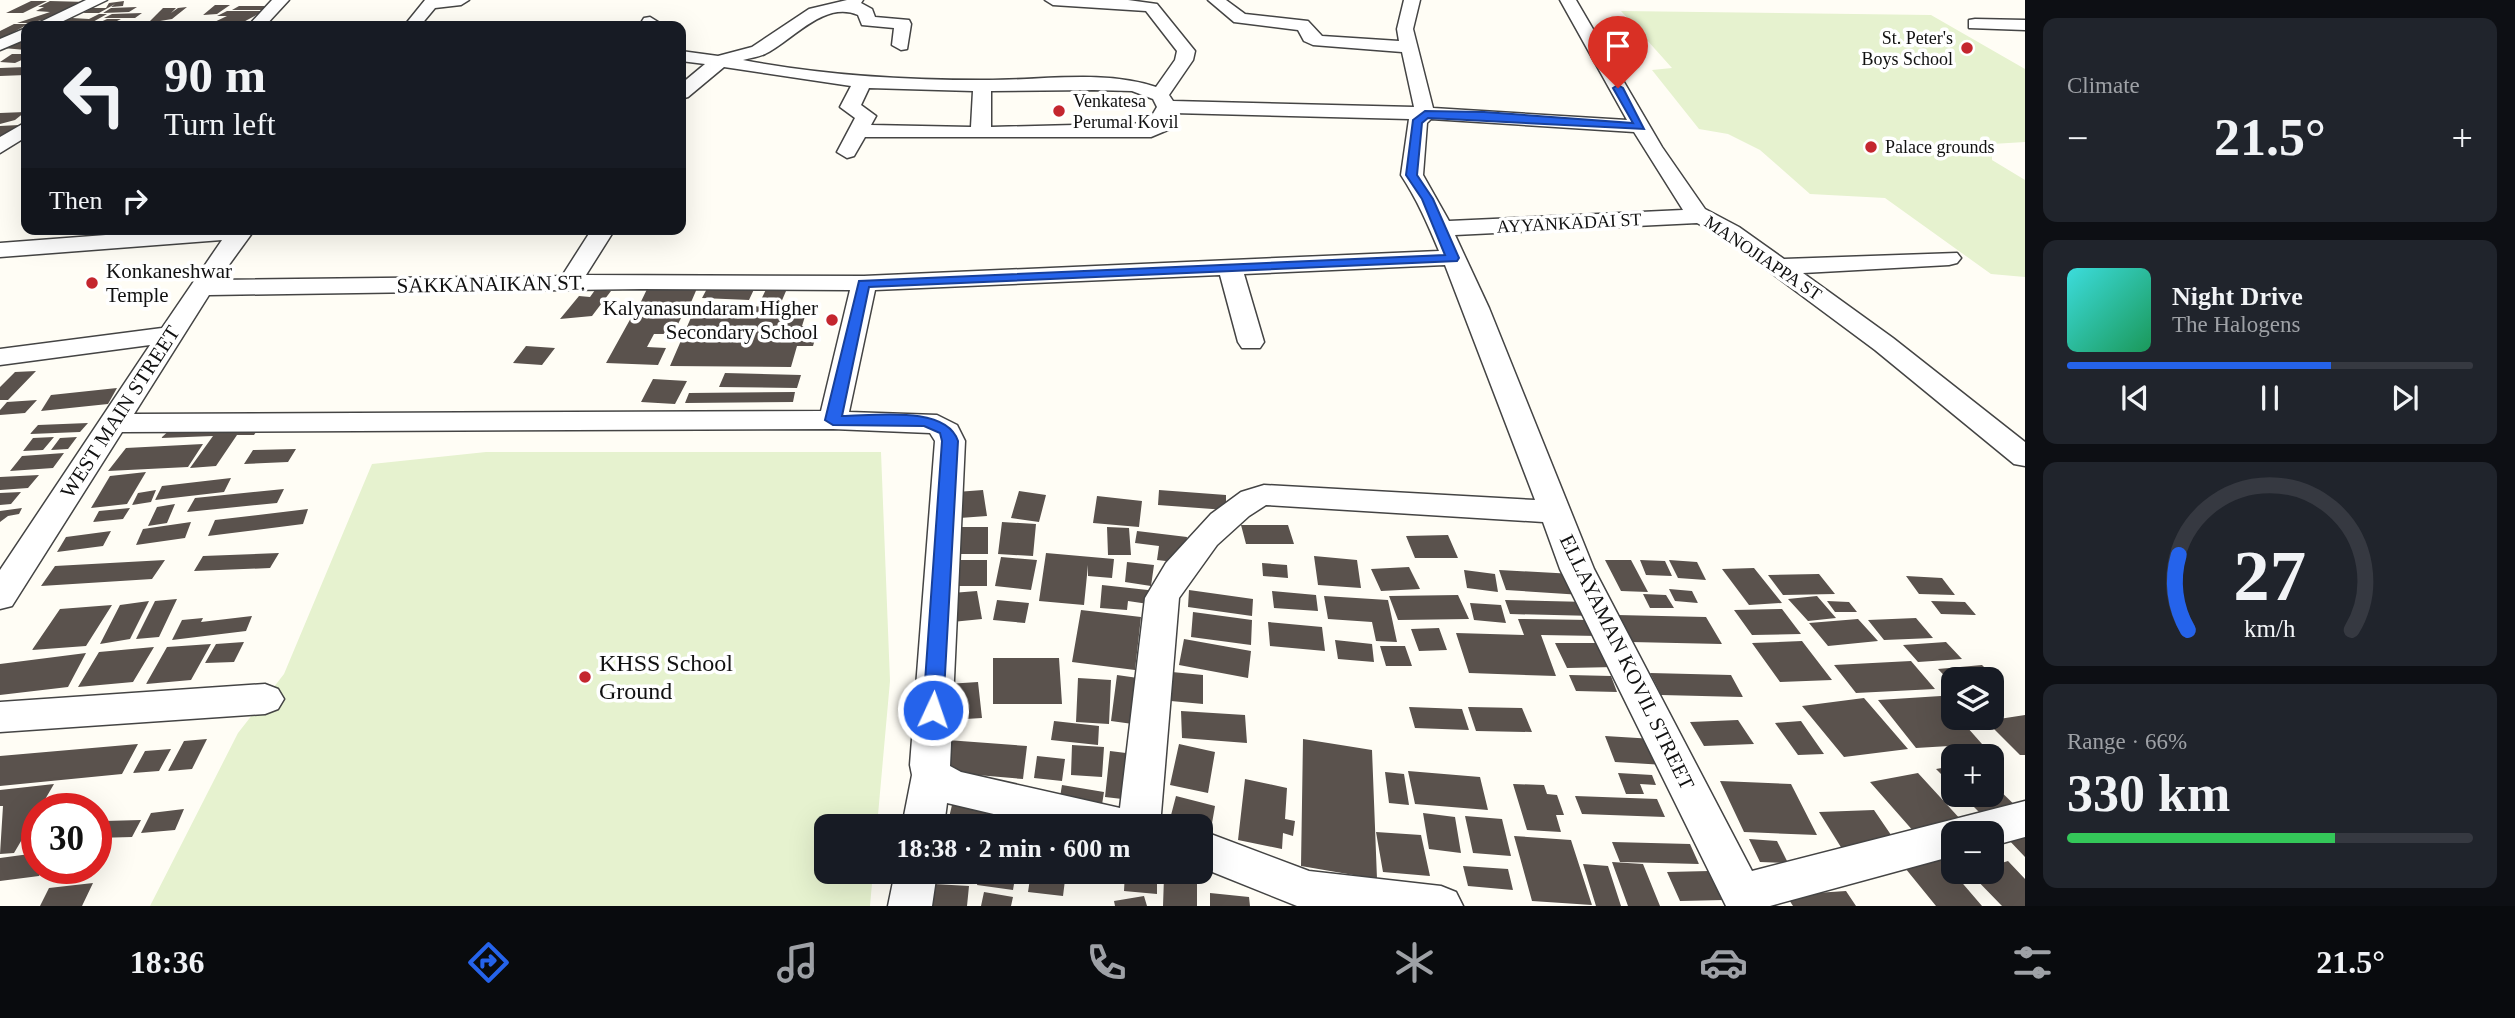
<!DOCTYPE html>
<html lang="en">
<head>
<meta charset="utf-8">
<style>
	:root { --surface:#171b24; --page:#20242c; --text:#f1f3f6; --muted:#9ea1a6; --line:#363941; --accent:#2563eb }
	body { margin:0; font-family:Georgia,serif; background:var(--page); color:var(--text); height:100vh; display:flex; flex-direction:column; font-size:26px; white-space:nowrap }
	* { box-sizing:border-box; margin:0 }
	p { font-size:23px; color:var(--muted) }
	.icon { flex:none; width:38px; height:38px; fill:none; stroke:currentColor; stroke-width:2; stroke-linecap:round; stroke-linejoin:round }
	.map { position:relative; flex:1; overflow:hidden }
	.sheet { display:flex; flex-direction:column; gap:18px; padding:18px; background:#0d0f14; width:490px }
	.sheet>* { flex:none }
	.top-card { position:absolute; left:21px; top:21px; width:665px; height:214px; border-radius:14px; box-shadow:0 7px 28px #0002; background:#171b24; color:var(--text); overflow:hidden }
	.tools { position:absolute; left:1941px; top:667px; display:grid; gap:14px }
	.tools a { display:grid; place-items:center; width:63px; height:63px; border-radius:14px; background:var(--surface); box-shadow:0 7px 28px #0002; font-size:35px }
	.speed { position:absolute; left:21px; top:793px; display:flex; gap:14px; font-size:35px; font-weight:700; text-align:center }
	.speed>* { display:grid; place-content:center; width:91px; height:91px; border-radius:50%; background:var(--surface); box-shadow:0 7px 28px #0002; line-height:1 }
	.speed .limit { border:10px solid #d22; background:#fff; color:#111 }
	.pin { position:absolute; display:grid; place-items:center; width:60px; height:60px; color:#fff; margin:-72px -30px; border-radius:50% 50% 50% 0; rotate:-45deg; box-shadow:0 0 7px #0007 }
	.pin .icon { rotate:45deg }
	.me { position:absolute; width:77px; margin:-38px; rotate:3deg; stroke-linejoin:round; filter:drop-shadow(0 0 5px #0008) }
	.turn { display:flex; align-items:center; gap:24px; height:147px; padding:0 28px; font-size:32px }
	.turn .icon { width:91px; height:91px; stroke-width:2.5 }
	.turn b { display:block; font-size:49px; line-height:60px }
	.then { display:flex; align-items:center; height:66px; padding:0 28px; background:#0003; gap:14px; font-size:26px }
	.big { font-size:52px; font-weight:700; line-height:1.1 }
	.sheet .widget { flex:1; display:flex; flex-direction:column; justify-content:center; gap:10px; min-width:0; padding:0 24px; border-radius:14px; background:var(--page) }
	.sheet .dial { align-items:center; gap:0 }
	.dial svg { height:182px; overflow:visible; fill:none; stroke:var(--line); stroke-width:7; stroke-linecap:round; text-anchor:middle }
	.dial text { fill:var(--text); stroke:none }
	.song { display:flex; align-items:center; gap:21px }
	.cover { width:84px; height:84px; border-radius:10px; background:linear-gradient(135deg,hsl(180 70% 55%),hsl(150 70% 35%)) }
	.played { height:7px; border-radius:4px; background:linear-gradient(90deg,var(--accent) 65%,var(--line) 65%) }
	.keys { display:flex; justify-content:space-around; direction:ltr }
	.heat { display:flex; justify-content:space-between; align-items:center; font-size:38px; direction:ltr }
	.charge { height:10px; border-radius:5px; background:linear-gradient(90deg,#34c759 66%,var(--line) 0) }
	.trip { position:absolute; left:814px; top:814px; width:399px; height:70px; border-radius:14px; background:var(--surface); box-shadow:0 7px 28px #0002; font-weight:700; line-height:70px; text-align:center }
	.tab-bar { display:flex; height:112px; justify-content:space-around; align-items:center; background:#090b0e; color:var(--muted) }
	.tab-bar .icon { width:49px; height:49px }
	.tab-bar .current { color:var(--accent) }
	.tab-bar b { font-size:32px; color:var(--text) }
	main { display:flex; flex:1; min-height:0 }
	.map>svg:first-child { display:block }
	.pitch { fill:#e6f2cf }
	.building { fill:#5a524d }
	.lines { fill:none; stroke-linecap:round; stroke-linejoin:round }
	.minor-casing { stroke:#444; stroke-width:3 }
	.minor { fill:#fff; fill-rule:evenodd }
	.route { fill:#2563eb; stroke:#184099; stroke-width:2 }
	.poi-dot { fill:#c4262e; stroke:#fff; stroke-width:2.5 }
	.labels { text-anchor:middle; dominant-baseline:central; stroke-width:7; stroke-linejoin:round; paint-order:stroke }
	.far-poi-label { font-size:18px; fill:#111; stroke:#fff; text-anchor:start }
	.far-street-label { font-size:18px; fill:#111; stroke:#fff }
	.poi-label { font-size:21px; fill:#111; stroke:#fff; text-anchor:start }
	.street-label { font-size:21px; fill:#111; stroke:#fff }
	.near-poi-label { font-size:24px; fill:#111; stroke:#fff; text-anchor:start }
</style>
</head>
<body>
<main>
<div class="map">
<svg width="2025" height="906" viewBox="0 0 2025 906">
	<rect width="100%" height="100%" fill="#fffdf5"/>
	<path class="pitch" d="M1621 11 1931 15 2025 69V142L1992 144V160L2025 180V277L1991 274 1885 198 1810 194 1760 150 1728 134 1699 129 1652 70 1672 68Z
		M486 452H881L890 681 877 826H826V872H873L870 906H150L238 733 284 674 372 464Z"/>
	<path class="building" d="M31 1H47L23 13H6Z
		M50 1 87 2 50 18 30 23H17L50 12 36 11 44 7H38Z
		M124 1 123 6 111 7 115 4 99 13H83L92 8H106L109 3Z
		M215 5H230L217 14 203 15Z
		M239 6H271L264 10H232Z
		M137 7 129 12 103 13 111 8Z
		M187 7 172 19 148 23 163 8H176L171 13 178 8Z
		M227 11H264L236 26H206L227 16H217Z
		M142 13 135 18H104L112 14Z
		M99 14H107L91 23H83L92 24 87 26H67L75 22H72L64 26H52L72 18 89 19Z
		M107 19H121L115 22 147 24 92 26Z
		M14 24H28L0 40V31Z
		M26 38V50L3 48Z
		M12 54H26V58L15 63 0 62Z
		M26 67V75L0 76V68Z
		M25 112 15 120 0 124V113Z
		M19 125 5 137H0V126Z
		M710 283 756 285 749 300 702 298Z
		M769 283 789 284 780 305 759 304Z
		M649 285 698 286 686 314H635Z
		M595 290 611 291 592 316 560 319 579 296 590 297Z
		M696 306 808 307 802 326H819L813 346H797L791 367 670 366Z
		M632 316 681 318 673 334H654L647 347 666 348 658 365 606 363Z
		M526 346 555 348 542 365 513 363Z
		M36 371 8 400H0V387L15 372Z
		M725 373 801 375 797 388 719 387Z
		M653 379 687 381 675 404 641 402Z
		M117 388 108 404 41 411 51 395Z
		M795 392 793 402 685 403 689 393Z
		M37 400 25 413 0 415V410L7 402Z
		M263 422 254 435H237L216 466 190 468 213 436 161 438 174 426Z
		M88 423 80 432 30 434 38 425Z
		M54 437 43 450 23 451 33 438Z
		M77 437 68 449 51 450 60 438Z
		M203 444 188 467 108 471 126 448Z
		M296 449 288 462 244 464 253 450Z
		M64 453 53 468 10 471 22 456Z
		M146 472 127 504 91 508 110 476Z
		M39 475 28 488 0 490V477Z
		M231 478 224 492 155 500 162 486Z
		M284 489 277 503 187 512 195 498Z
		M156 490 151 502 132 505 138 493Z
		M983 490 987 516 946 519 943 493Z
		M1159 490 1226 495V510L1158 505Z
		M1019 491 1046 495 1039 522 1011 518Z
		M21 492 11 504 0 505V493Z
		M1097 496 1142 501 1139 527 1093 523Z
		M175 504 167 523 148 526 157 507Z
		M22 508 19 514 8 516 0 522V511Z
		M130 508 123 519 93 522 99 511Z
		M308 509 303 524 208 536 215 520Z
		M191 522 185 538 136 545 143 529Z
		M1002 522 1036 524 1033 556 998 554Z
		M1241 525H1288L1294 544H1246Z
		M948 527H988V554H946Z
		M1107 527 1129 528 1131 555H1108Z
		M111 531 103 546 57 552 66 537Z
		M1137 531 1187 537 1184 563 1157 560 1159 546 1135 543Z
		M1448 535 1458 558H1415L1406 536Z
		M279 553 270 568 194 571 203 556Z
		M1046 553 1114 559 1112 578 1088 576V565L1084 605 1039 601Z
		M1314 556 1357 560 1361 588 1318 585Z
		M1001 557 1037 560 1031 590 995 586Z
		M165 560 152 579 41 586 55 566Z
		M942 560H987V586H941Z
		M1605 560H1631L1648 592 1621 591Z
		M1640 560 1665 561 1672 576 1646 575Z
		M1669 560 1697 562 1706 580 1678 578Z
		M1127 562 1154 565 1151 586 1125 582Z
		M1262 563 1287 565 1288 578 1263 576Z
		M1409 567 1420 589 1381 591 1371 569Z
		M1754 568 1782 603 1749 605 1722 569Z
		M1464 570 1495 574 1498 592 1467 588Z
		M1499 570 1574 574 1582 595 1506 590Z
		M1819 574 1835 594 1783 595 1768 575Z
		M1906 576 1942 578 1955 595 1919 594Z
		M1102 585 1157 591 1155 605 1128 601 1127 610 1100 608Z
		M1669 589 1692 591 1698 603 1675 601Z
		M1189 590 1253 599 1252 616 1188 607Z
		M977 591 982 619 942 623 939 594Z
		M1272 591 1316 595 1318 611 1274 608Z
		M1643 594 1666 595 1674 608H1650Z
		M1458 595 1469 619 1398 620 1389 596Z
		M1324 596 1388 600 1397 642 1376 641 1372 622 1328 619Z
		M1817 596 1836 618 1808 621 1788 599Z
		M177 599 159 637 136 639 155 601Z
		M997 600 1029 603 1025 623 993 620Z
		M1505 600 1589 602 1595 616 1510 614Z
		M149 601 130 639 100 644 120 605Z
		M1827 601 1849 602 1857 612H1835Z
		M1931 601 1965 602 1976 615 1941 614Z
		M1470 603 1501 605 1506 623 1474 620Z
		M112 605 86 646 32 650 60 609Z
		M1782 609 1801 634 1752 635 1734 610Z
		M1081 610 1141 617 1135 670 1072 662Z
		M1193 612 1252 620 1251 645 1191 637Z
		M1617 615 1706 617 1722 644 1631 642Z
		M252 616 246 631 172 640 182 620 203 618 201 622Z
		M1916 618 1933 638 1884 640 1868 620Z
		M1518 619 1591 620 1599 636 1541 635 1556 676 1469 673 1456 633 1524 635Z
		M1858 619 1878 641 1828 646 1809 623Z
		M1268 622 1322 627 1325 651 1270 646Z
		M1439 628 1447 650 1419 651 1411 629Z
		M1184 639 1251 651 1248 678 1179 665Z
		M1335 640 1372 644 1374 662 1338 659Z
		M1802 641 1832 680 1780 682 1752 643Z
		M244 642 234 662 205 663 216 644Z
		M1946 642 1962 659 1918 662 1903 645Z
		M1555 643H1602L1615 667 1567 668Z
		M211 644 191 680 146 684 167 647Z
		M1380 646H1405L1412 666H1386Z
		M154 647 133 682 78 687 99 652Z
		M86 653 68 687 0 695V664Z
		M993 658H1059L1062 704H993Z
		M1911 661 1935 689 1856 693 1834 665Z
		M1982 665 1999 682 1953 679V685L1938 669Z
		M1172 672 1203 675V704L1171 701Z
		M1650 673 1731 675 1743 697 1661 695Z
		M1117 675 1145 679 1140 725 1111 721Z
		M1569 675 1611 676 1617 692 1576 691Z
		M1078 678 1111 680 1109 724 1076 722Z
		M978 682 982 718 949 720 947 684Z
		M1941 696 1953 710V718H1959L1982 744 1916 748 1878 700Z
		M1864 698 1908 749 1844 757 1802 706Z
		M1409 707 1462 709 1469 730 1415 728Z
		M1468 707 1522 708 1532 732 1476 731Z
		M1181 711 1245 715 1247 743 1182 738Z
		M2025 715V755H2020L1986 721Z
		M1738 720 1754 744 1704 746 1690 722Z
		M1054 721 1099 726 1098 745 1051 740Z
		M1801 721 1824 754 1798 755 1775 723Z
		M1605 736 1654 739 1665 765 1615 762Z
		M207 739 192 769 168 771 184 741Z
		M1303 739 1372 750 1377 879 1301 866Z
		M947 740 1027 746 1023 779 942 772Z
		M138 744 122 774 0 786V756Z
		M1179 744 1215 752 1208 793 1170 785Z
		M1072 745 1104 747 1102 777 1071 775Z
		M171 749 159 771 133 773 145 751Z
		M1110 751 1134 754 1131 800 1105 797Z
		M1037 756 1065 759 1062 781 1034 778Z
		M1953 766V786L1936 769Z
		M1408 771 1480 777 1488 810 1415 804Z
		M1385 772 1404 774 1409 805 1389 803Z
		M1618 773 1652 775 1656 785 1640 784 1644 794H1626Z
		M1918 773 1973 833H1953V845L1930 850 1870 782Z
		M1245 779 1287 788 1285 819 1295 821 1293 836 1283 833 1282 849 1238 840Z
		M1720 781 1791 784 1817 835 1744 832Z
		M1992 783 2025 815 1995 828 1961 794H1992Z
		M54 784 40 808H37V814L14 853 0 854 3 806H0V790Z
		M1513 784 1544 785 1547 794 1557 795 1564 815H1556L1561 832 1527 830Z
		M1062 785 1104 792 1101 811 1059 803Z
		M1176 796 1215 806 1211 829 1170 819Z
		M1575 796 1657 799 1665 817 1582 814Z
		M952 805 987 809 984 826H947Z
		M184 809 175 830 141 833 151 813Z
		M1874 810 1902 851 1844 852 1819 812Z
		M1423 813 1455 817 1461 853 1429 849Z
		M992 815 1026 820 1025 826H990Z
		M1465 816 1502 819 1511 856 1473 853Z
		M141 820 132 837 96 838 104 821Z
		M1376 832 1421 835 1430 876 1383 872Z
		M2025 833V857L2006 837Z
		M1514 836 1571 840 1592 905 1532 901Z
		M1749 839 1777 841 1788 863 1760 862Z
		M1612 842 1690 844 1699 864 1620 862Z
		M37 853V868H43L39 876 0 881V858Z
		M1940 857 1982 906H1936L1901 863Z
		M2008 861 2025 879V906H2002L1969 872H1992V866Z
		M1612 862 1643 864 1660 906H1628Z
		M1583 864 1608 866 1621 906H1596Z
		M1463 866 1508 869 1513 890 1468 886Z
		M57 868H92L88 876 50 881Z
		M1709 871 1724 900 1680 901 1667 872Z
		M936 872H972L970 884 935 879Z
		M980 872H1016L1013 890 977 885Z
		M1031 872H1066L1063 896 1028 892Z
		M1125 872H1157V894L1124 891Z
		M1164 877 1197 880V906H1163Z
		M93 883 82 906H40L49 888Z
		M934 884 969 886 967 906H931Z
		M1846 891 1856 906H1793L1786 895Z
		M984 892 1013 897 1011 906H981Z
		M1210 893 1249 897 1250 906H1210Z
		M1144 896 1147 906H1115L1114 901Z"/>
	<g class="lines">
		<defs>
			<path id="minor" d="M86 0H107L53 26H32Z
				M272 0H289L265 26H248Z
				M425 0H469L461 5 435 8 420 26H404Z
				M847 0H863L861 3 872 9 875 17 909 20 911 24 907 49 901 50 892 45 894 28 862 25 858 15C824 0 792 41 765 54 758 57 750 58 743 60 822 75 901 80 981 80 1038 81 1102 69 1156 87L1175 60 1177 51 1146 11 1053 5 1045 0H1128L1157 4 1195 51 1193 60 1169 95 1173 101 1414 107 1402 52 1313 45 1304 41 1298 30 1234 22 1208 0H1226L1245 14 1308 21 1322 36 1399 41 1397 29 1404 0H1420L1413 29 1433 108 1627 120 1560 0H1576L1662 147 1705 209 1739 227 1784 259 1957 253 1961 258 1957 263 1949 265 1803 273 1893 338 2025 442V466L2014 464 1875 350 1723 237 1697 223 1455 235 1489 308 1594 569 1752 871 2025 801V837L1992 846V833H1953V856L1770 906H1726L1560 569 1543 522 1266 505 1249 516 1217 545 1179 598 1160 826H1044L947 803 944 826H902L912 775 910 765 935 441 930 433 833 429 122 432 12 606 0 609V570L150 345 0 365V349L162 328 222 240 0 257V243L185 229H255L218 280 562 276 592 229H615L586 275 864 276 1439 251C1428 225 1418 201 1401 175L1409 119 1173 113 1170 129 1151 137H865L854 156 847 158 837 152 855 118 840 107 851 86 724 67 688 97 681 99V84L705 64 681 61V51L718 56 752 47 809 9ZM869 88 973 91 971 127 871 125 876 116 861 105ZM1094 90 1132 91 1153 99 1157 107 1151 117 1153 123 991 127V91ZM1431 119 1634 132 1683 210 1449 221 1423 175 1427 123ZM1445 265 1535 500 1264 485 1241 492 1211 514 1166 563 1145 598 1120 808 961 772 950 766 965 441 957 425 937 415 849 412 875 290 1220 275 1238 342 1242 348H1260L1264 342 1244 274ZM642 289 850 290 821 411 134 414 209 295Z
				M650 17 658 22 655 26H639L644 18Z
				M1975 19 2025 20V30L1969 28V20Z
				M26 28V39L0 50V39Z
				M26 122V137L0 153V137Z
				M265 684 278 689 284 699 278 709 265 714 0 732V702Z
				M1200 830 1309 871 1441 886 1456 892 1463 906H1297L1200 867Z
				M895 872H937L932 906H888Z"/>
		</defs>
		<use href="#minor" class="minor-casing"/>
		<use href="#minor" class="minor"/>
	</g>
	<path class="route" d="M1618 85 1623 88 1644 129 1428 118 1422 123 1417 175 1433 199 1459 258 1457 261 869 287 842 416C874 416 946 405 958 441L943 710 940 716H926L923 710 942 441 940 433 924 426 833 425 825 420 859 281 1445 255 1422 199 1406 175 1413 120 1425 111 1484 112 1633 123 1613 88Z"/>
	<g class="poi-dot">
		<circle cx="1967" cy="48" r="7"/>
		<circle cx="1059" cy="111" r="7"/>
		<circle cx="1871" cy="147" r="7"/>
		<circle cx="92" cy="283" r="7"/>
		<circle cx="832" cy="320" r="7"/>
		<circle cx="585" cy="677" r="7"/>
	</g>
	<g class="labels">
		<g class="far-poi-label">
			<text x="1953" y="38" text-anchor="end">St. Peter's<tspan x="1953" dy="21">Boys School</tspan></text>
			<text x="1073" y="101">Venkatesa<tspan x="1073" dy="21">Perumal Kovil</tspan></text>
			<text x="1885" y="147">Palace grounds</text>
		</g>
		<g class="far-street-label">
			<text transform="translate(1569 223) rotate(-3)">AYYANKADAI ST</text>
			<text transform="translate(1763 258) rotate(34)">MANOJIAPPA ST</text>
		</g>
		<g class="poi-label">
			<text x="106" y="271">Konkaneshwar<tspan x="106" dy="24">Temple</tspan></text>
			<text x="818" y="308" text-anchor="end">Kalyanasundaram Higher<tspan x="818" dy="24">Secondary School</tspan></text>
		</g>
		<g class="street-label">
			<text transform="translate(491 284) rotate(-1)">SAKKANAIKAN ST.</text>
			<text transform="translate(120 412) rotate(-57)">WEST MAIN STREET</text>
			<text transform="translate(1627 662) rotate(64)">ELLAYAMAN KOVIL STREET</text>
		</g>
		<g class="near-poi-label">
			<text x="599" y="663">KHSS School<tspan x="599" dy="28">Ground</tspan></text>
		</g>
	</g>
</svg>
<div class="tools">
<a><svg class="icon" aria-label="layers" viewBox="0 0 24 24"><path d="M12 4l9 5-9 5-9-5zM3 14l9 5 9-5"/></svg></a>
<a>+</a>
<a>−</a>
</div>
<div class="speed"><div class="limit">30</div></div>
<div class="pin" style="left:1618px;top:88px;background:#d93025"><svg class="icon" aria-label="arrive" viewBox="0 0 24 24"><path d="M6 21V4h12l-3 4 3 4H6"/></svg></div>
<svg class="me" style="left:933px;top:710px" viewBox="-20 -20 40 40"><circle r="17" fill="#2563eb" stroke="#fff" stroke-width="3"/><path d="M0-11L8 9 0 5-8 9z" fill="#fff"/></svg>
<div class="trip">18:38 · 2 min · 600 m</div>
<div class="top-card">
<div class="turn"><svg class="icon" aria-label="left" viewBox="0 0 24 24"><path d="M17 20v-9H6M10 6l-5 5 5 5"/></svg><div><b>90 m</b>Turn left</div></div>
<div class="then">Then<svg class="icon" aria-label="right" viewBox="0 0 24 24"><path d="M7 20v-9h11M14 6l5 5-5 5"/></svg></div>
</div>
</div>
<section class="sheet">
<div class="widget"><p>Climate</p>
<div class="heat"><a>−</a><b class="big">21.5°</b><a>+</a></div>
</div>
<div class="widget">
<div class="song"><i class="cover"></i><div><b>Night Drive</b><p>The Halogens</p></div></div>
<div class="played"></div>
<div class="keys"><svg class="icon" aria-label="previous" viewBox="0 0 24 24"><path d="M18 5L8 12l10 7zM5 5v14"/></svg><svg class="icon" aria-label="pause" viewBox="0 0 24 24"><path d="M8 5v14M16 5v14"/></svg><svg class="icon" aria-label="next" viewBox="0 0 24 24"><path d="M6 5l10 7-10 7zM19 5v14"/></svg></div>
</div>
<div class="widget dial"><svg viewBox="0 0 100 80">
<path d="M14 69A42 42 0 1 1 86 69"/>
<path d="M14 69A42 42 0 0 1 10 36" stroke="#2563eb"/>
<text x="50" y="56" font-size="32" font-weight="700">27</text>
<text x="50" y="72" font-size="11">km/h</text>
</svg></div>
<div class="widget"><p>Range · 66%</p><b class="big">330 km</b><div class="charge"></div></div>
</section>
</main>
<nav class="tab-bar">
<b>18:36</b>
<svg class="icon current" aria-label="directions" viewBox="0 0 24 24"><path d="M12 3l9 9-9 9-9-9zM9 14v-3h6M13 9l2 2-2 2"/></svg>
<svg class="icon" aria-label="music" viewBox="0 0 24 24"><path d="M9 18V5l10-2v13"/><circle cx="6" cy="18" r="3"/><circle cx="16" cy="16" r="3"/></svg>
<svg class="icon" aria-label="phone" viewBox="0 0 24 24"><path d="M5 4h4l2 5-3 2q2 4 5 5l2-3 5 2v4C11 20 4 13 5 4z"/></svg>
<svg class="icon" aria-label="climate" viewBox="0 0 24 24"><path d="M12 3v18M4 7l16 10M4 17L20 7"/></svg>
<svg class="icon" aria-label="car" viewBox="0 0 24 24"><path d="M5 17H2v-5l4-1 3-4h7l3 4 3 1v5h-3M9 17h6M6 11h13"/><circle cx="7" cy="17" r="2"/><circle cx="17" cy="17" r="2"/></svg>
<svg class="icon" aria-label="filters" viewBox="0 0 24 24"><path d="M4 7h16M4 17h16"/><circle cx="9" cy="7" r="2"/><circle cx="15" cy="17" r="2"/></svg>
<b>21.5°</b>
</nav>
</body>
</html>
